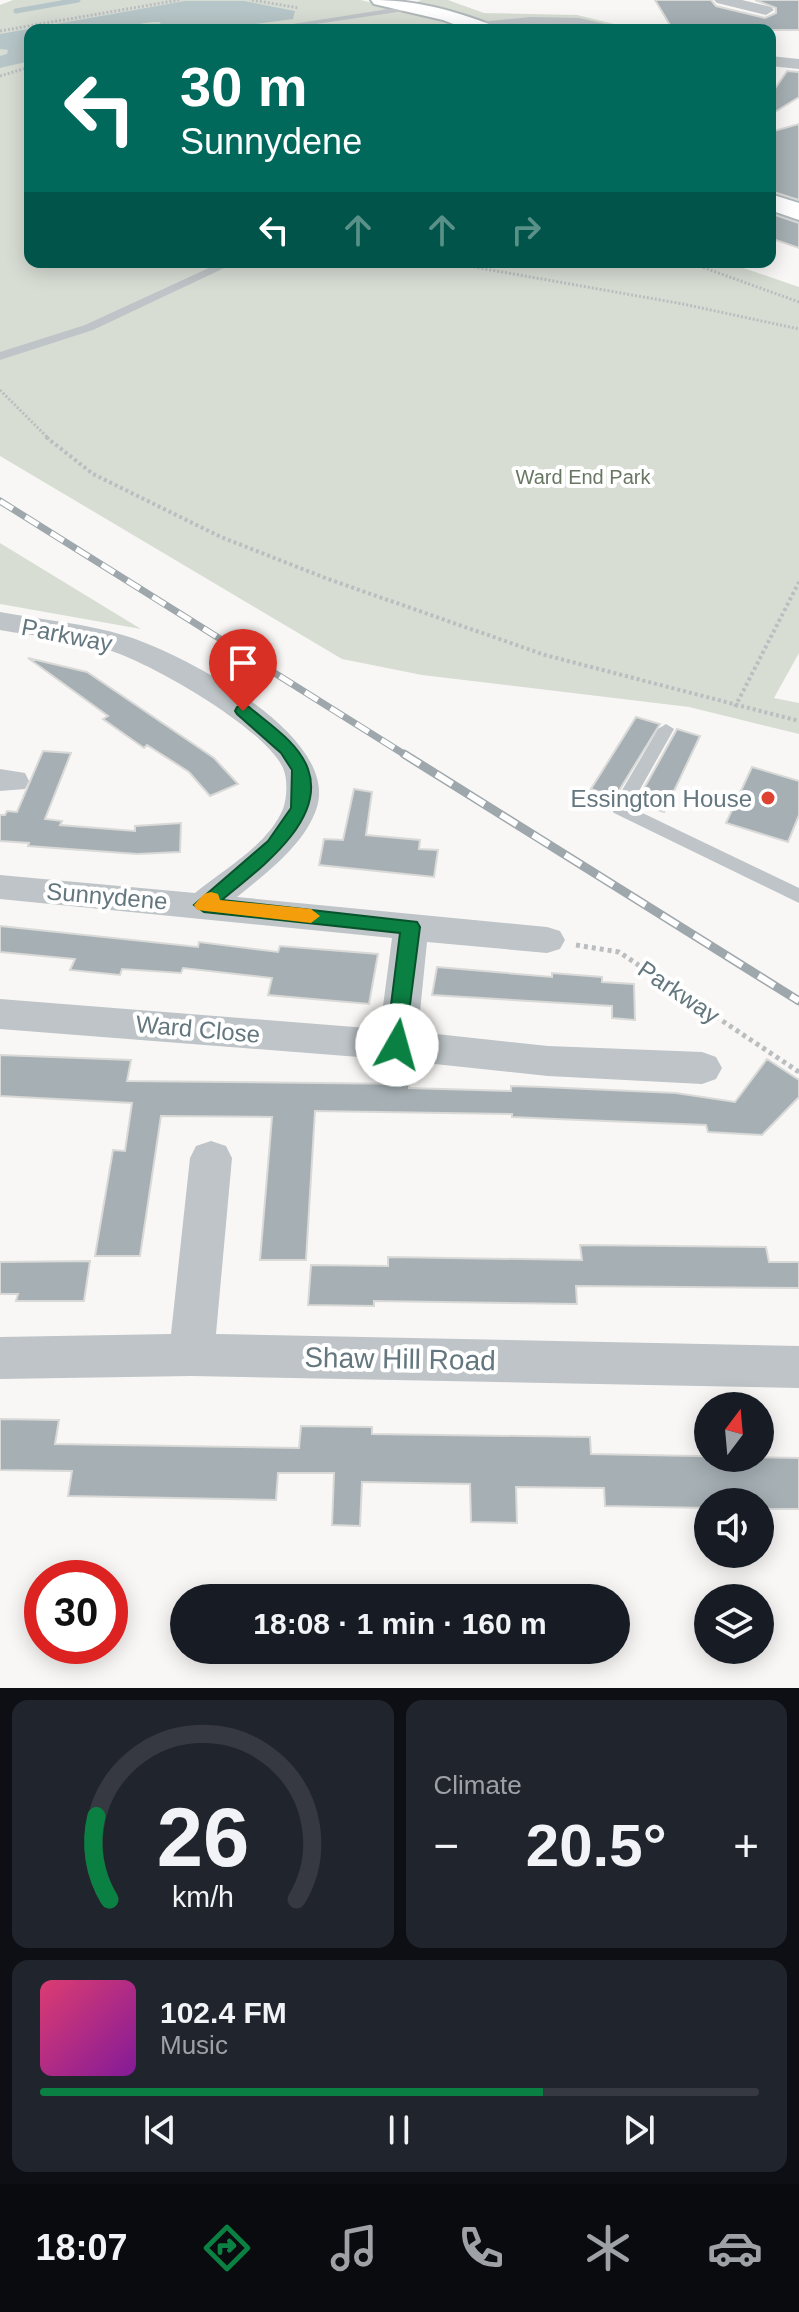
<!DOCTYPE html>
<html lang="en">
<head>
<meta charset="utf-8">
<style>
	:root { --surface:#171b24; --page:#20242c; --text:#f1f3f6; --muted:#9ea1a6; --line:#363941; --accent:#0b8043 }
	body { margin:0; font-family:Arial,sans-serif; background:var(--page); color:var(--text); height:100vh; display:flex; flex-direction:column; font-size:30px; white-space:nowrap }
	* { box-sizing:border-box; margin:0 }
	p { font-size:26px; color:var(--muted) }
	.icon { flex:none; width:44px; height:44px; fill:none; stroke:currentColor; stroke-width:2; stroke-linecap:round; stroke-linejoin:round }
	.map { position:relative; height:1688px; overflow:hidden }
	.sheet { display:flex; flex-direction:column; gap:12px; padding:12px; background:#0d0f14; flex:1 }
	.sheet>* { flex:none }
	.guide { position:absolute; left:24px; top:24px; width:752px; height:244px; border-radius:16px; box-shadow:0 4px 20px #0003; background:#00695c; color:#fff; overflow:hidden }
	.needle { width:52px; rotate:16deg }
	.buttons { position:absolute; left:694px; top:1392px; display:grid; gap:16px }
	.buttons a { display:grid; place-items:center; width:80px; height:80px; border-radius:50%; background:var(--surface); box-shadow:0 4px 20px #0003; font-size:40px }
	.speed { position:absolute; left:24px; top:1560px; display:flex; gap:16px; font-size:40px; font-weight:700; text-align:center }
	.speed>* { display:grid; place-content:center; width:104px; height:104px; border-radius:50%; background:var(--surface); box-shadow:0 4px 20px #0003; line-height:1 }
	.speed .limit { border:12px solid #d22; background:#fff; color:#111 }
	.pin { position:absolute; display:grid; place-items:center; width:68px; height:68px; color:#fff; margin:-82px -34px; border-radius:50% 50% 50% 0; rotate:-45deg; box-shadow:0 0 8px #0007 }
	.pin .icon { rotate:45deg }
	.me { position:absolute; width:88px; margin:-44px; rotate:7deg; stroke-linejoin:round; filter:drop-shadow(0 0 6px #0008) }
	.turn { display:flex; align-items:center; gap:28px; height:168px; padding:0 24px; font-size:36px }
	.turn .icon { width:104px; height:104px; stroke-width:2.5 }
	.turn b { display:block; font-size:56px; line-height:68px }
	.lanes { display:flex; align-items:center; height:76px; padding:0 24px; background:#0003; justify-content:center; gap:40px; direction:ltr }
	.lanes .off { opacity:.35 }
	.big { font-size:60px; font-weight:700; line-height:1.1 }
	.sheet .card { flex:1; display:flex; flex-direction:column; justify-content:center; gap:12px; min-width:0; padding:0 28px; border-radius:16px; background:var(--page) }
	.sheet .dial { align-items:center; gap:0 }
	.dial svg { height:208px; overflow:visible; fill:none; stroke:var(--line); stroke-width:7; stroke-linecap:round; text-anchor:middle }
	.dial text { fill:var(--text); stroke:none }
	.song { display:flex; align-items:center; gap:24px }
	.cover { width:96px; height:96px; border-radius:12px; background:linear-gradient(135deg,hsl(340 70% 55%),hsl(290 70% 35%)) }
	.played { height:8px; border-radius:4px; background:linear-gradient(90deg,var(--accent) 70%,var(--line) 70%) }
	.keys { display:flex; justify-content:space-around; direction:ltr }
	.heat { display:flex; justify-content:space-between; align-items:center; font-size:44px; direction:ltr }
	.sheet .tiles { flex:1; display:grid; gap:12px; grid-template-columns:1fr 1fr }
	.card:last-child { grid-column:span 2 }
	.trip { position:absolute; left:170px; top:1584px; width:460px; height:80px; border-radius:40px; background:var(--surface); box-shadow:0 4px 20px #0003; font-weight:700; line-height:80px; text-align:center }
	.menu { display:flex; height:128px; justify-content:space-around; align-items:center; background:#090b0e; color:var(--muted) }
	.menu .icon { width:56px; height:56px }
	.menu .current { color:var(--accent) }
	.menu b { font-size:36px; color:var(--text) }
	.map>svg:first-child { display:block }
	.green { fill:#d8ddd4 }
	.water { fill:#b6c5c7 }
	.lines { fill:none; stroke-linecap:round; stroke-linejoin:round }
	.stream { stroke:#b6c5c7; stroke-width:5 }
	.building { fill:#a6b0b4; stroke:#d9d9d7; stroke-width:2 }
	.secondary-casing { stroke:#b1b8bb; stroke-width:4 }
	.path-far2 { stroke:#bbbec0; stroke-width:3; stroke-dasharray:2 2; stroke-linecap:butt }
	.path-far1 { stroke:#bbbec0; stroke-width:4; stroke-dasharray:3 3; stroke-linecap:butt }
	.path { stroke:#bbbec0; stroke-width:5; stroke-dasharray:4 4; stroke-linecap:butt }
	.lane { fill:#bec4c7; fill-rule:evenodd }
	.street { fill:#bec4c7; fill-rule:evenodd }
	.secondary { fill:#fff; fill-rule:evenodd }
	.rail-far1-casing { stroke:#9ea7ab; stroke-width:7 }
	.rail-casing { stroke:#9ea7ab; stroke-width:9 }
	.rail-far1 { stroke:#fff; stroke-width:5; stroke-dasharray:15; stroke-linecap:butt }
	.rail { stroke:#fff; stroke-width:6; stroke-dasharray:19; stroke-linecap:butt }
	.route { fill:#0b8043; stroke:#07532c; stroke-width:2 }
	.slow { fill:#f59e0b }
	.poi-dot { fill:#dd4330; stroke:#fff; stroke-width:3 }
	.labels { text-anchor:middle; dominant-baseline:central; stroke-width:8; stroke-linejoin:round; paint-order:stroke }
	.far-park-label { font-size:20px; fill:#687762; stroke:#fff }
	.street-label { font-size:24px; fill:#64777f; stroke:#fff }
	.poi-label { font-size:24px; fill:#64777f; stroke:#fff; text-anchor:end }
	.near-street-label { font-size:28px; fill:#64777f; stroke:#fff }
</style>
</head>
<body>
<div class="map">
<svg width="799" height="1688" viewBox="0 0 799 1688">
	<rect width="100%" height="100%" fill="#f8f7f5"/>
	<path class="green" d="M13 0H361L478 30H30V262H726L799 287V653L774 698 799 703V734L689 707 422 675 342 659 0 456V5Z
		M422 0H448L484 13 577 15 639 30 612 26 482 21 419 4 418 1Z
		M0 543 141 629 0 604Z"/>
	<path class="water" d="M185 1H244L295 11 293 19 211 30H152L161 27 160 22C143 21 131 27 116 30 92 35 55 30 30 30V61L0 68V56L7 54 8 50 0 49V34Z"/>
	<g class="lines">
		<path class="stream" d="M16 11 78 0"/>
	</g>
	<path class="building" d="M655 0H711L716 6 765 18 776 13V8L755 0H799V30H673Z
		M787 71 799 72V97L770 115V96Z
		M799 124V200L770 191V132Z
		M770 213 799 223V248L770 238Z
		M28 658 87 672 214 758 238 784 210 796 189 772 147 745 144 748 103 719 108 716Z
		M636 717 660 724 615 797 591 789Z
		M677 729 700 736 664 812 636 803Z
		M43 751 71 753 45 819 62 821 60 825 135 831V826L181 823 180 852 137 854 28 846 29 843 0 841V815H5L7 811 17 812Z
		M752 767 799 781V815L788 842 726 823Z
		M354 789 372 792 366 835 420 840 419 849 438 850 434 877 319 865 324 839 343 840Z
		M0 926 198 947 199 942 278 952 280 946 378 954 369 1004 268 995 272 978 183 968 181 973 122 969 120 975 70 970 75 959 0 952Z
		M437 967 552 977V973L602 977V982L634 984 635 1020 612 1018V1006L432 995Z
		M0 1055 131 1060 127 1081 409 1084V1088L511 1091V1086L543 1087 676 1093 735 1102 767 1059 799 1080V1097L762 1135 708 1132 706 1125 556 1119 512 1117V1114L315 1111 306 1260H260L272 1117 161 1116 140 1256H95L113 1150 125 1151 132 1103 0 1096Z
		M580 1245 766 1247 769 1262H799V1288L576 1286 577 1304 374 1301V1306L308 1305 311 1265 388 1266V1257L582 1260Z
		M90 1261 84 1301H16L18 1294H0V1262Z
		M0 1419 59 1420 55 1444 299 1448 301 1426 372 1427V1434L590 1437 591 1454 799 1458V1509H760V1502H708V1508L605 1506 604 1488 516 1487 517 1523 471 1522 470 1484 362 1482 360 1526 332 1525 334 1473H278L276 1500 68 1496 72 1471 0 1470Z"/>
	<g class="lines">
		<defs>
			<path id="secondary" d="M371 0C416 0 453 10 494 26L497 30H469L443 20 374 4Z
				M770 194 799 203V220L770 210Z"/>
		</defs>
		<use href="#secondary" class="secondary-casing"/>
		<path class="path-far2" d="M252 0 299 8
			M0 31 179 0
			M0 76 30 67
			M446 262 683 304 799 329
			M688 262 799 302
			M0 390 49 439"/>
		<path class="path-far1" d="M46 437 93 474 221 537 328 579 545 655 799 721
			M735 707 799 582"/>
		<path class="path" d="M576 945 619 952 799 1072"/>
		<path class="lane" d="M415 5 418 9 275 30H254Z
			M222 262H237L93 330 0 360V352L85 325Z
			M666 724 674 729 630 807 799 888V903L614 813 611 809 658 729Z"/>
		<path class="street" d="M714 0H742L771 7 774 10 766 15 717 3Z
			M531 17 579 18 618 27 620 30 547 26 475 30 473 27 481 22Z
			M770 56 799 59V69L770 66Z
			M0 612C42 620 85 623 126 636 181 653 339 734 317 807 305 845 266 873 237 897L547 927 560 931 565 940 560 949 547 953 427 942 418 1032 548 1046 702 1052 716 1057 722 1068 716 1079 702 1084 548 1076 397 1060 0 1029V999L380 1029 392 938 0 899V875L195 893C223 870 268 845 283 809 287 798 288 779 283 768 264 727 145 659 102 648 69 639 34 636 0 630Z
			M0 769 25 773 29 781 25 789 0 791Z
			M211 1141 226 1146 232 1158 216 1334 799 1346V1388L191 1376 0 1379V1337L171 1334 190 1158 196 1146Z"/>
		<use href="#secondary" class="secondary"/>
		<defs>
			<path id="rail-far1" d="M0 501 407 756"/>
			<path id="rail" d="M404 754 799 1001"/>
		</defs>
		<use href="#rail-far1" class="rail-far1-casing"/>
		<use href="#rail" class="rail-casing"/>
		<use href="#rail-far1" class="rail-far1"/>
		<use href="#rail" class="rail"/>
	</g>
	<path class="route" d="M243 705 249 707C269 724 299 743 308 769 327 822 256 871 222 900L417 922 420 927 404 1051H389L386 1045 400 933 204 912 194 905 268 841 291 808 292 770 281 753 237 714 235 711 237 707Z"/>
	<path class="slow" d="M211 892 218 894 220 900 311 909 320 916 311 923 197 910 194 905 204 894Z"/>
	<circle class="poi-dot" cx="768" cy="798" r="8"/>
	<g class="labels">
		<g class="far-park-label">
			<text x="583" y="477">Ward End Park</text>
		</g>
		<g class="street-label">
			<text transform="translate(67 635) rotate(11)">Parkway</text>
			<text transform="translate(107 896) rotate(5)">Sunnydene</text>
			<text transform="translate(679 992) rotate(34)">Parkway</text>
			<text transform="translate(198 1029) rotate(5)">Ward Close</text>
		</g>
		<g class="poi-label">
			<text x="752" y="798">Essington House</text>
		</g>
		<g class="near-street-label">
			<text transform="translate(400 1359) rotate(1)">Shaw Hill Road</text>
		</g>
	</g>
</svg>
<div class="buttons">
<a><svg class="needle" viewBox="-14 -14 28 28"><path d="M0-13l5 13h-10z" fill="#e53935"/><path d="M0 13l5-13h-10z" fill="#9ea1a6"/></svg></a>
<a><svg class="icon" aria-label="sound" viewBox="0 0 24 24"><path d="M4 9h4l5-4v14l-5-4H4zM17 9q2 3 0 6"/></svg></a>
<a><svg class="icon" aria-label="layers" viewBox="0 0 24 24"><path d="M12 4l9 5-9 5-9-5zM3 14l9 5 9-5"/></svg></a>
</div>
<div class="speed"><div class="limit">30</div></div>
<div class="pin" style="left:243px;top:711px;background:#d93025"><svg class="icon" aria-label="arrive" viewBox="0 0 24 24"><path d="M6 21V4h12l-3 4 3 4H6"/></svg></div>
<svg class="me" style="left:397px;top:1045px" viewBox="-20 -20 40 40"><circle r="19" fill="#fff"/><path d="M0-13L10 11 0 6-10 11z" fill="#0b8043"/></svg>
<div class="trip">18:08 · 1 min · 160 m</div>
<div class="guide">
<div class="turn"><svg class="icon" aria-label="left" viewBox="0 0 24 24"><path d="M17 20v-9H6M10 6l-5 5 5 5"/></svg><div><b>30 m</b>Sunnydene</div></div>
<div class="lanes"><svg class="icon" aria-label="left" viewBox="0 0 24 24"><path d="M17 20v-9H6M10 6l-5 5 5 5"/></svg><svg class="icon off" aria-label="ahead" viewBox="0 0 24 24"><path d="M12 20V5M6 11l6-6 6 6"/></svg><svg class="icon off" aria-label="ahead" viewBox="0 0 24 24"><path d="M12 20V5M6 11l6-6 6 6"/></svg><svg class="icon off" aria-label="right" viewBox="0 0 24 24"><path d="M7 20v-9h11M14 6l5 5-5 5"/></svg></div>
</div>
</div>
<section class="sheet">
<div class="tiles">
<div class="card dial"><svg viewBox="0 0 100 80">
<path d="M14 69A42 42 0 1 1 86 69"/>
<path d="M14 69A42 42 0 0 1 9 37" stroke="#0b8043"/>
<text x="50" y="56" font-size="32" font-weight="700">26</text>
<text x="50" y="72" font-size="11">km/h</text>
</svg></div>
<div class="card"><p>Climate</p>
<div class="heat"><a>−</a><b class="big">20.5°</b><a>+</a></div>
</div>
<div class="card">
<div class="song"><i class="cover"></i><div><b>102.4 FM</b><p>Music</p></div></div>
<div class="played"></div>
<div class="keys"><svg class="icon" aria-label="previous" viewBox="0 0 24 24"><path d="M18 5L8 12l10 7zM5 5v14"/></svg><svg class="icon" aria-label="pause" viewBox="0 0 24 24"><path d="M8 5v14M16 5v14"/></svg><svg class="icon" aria-label="next" viewBox="0 0 24 24"><path d="M6 5l10 7-10 7zM19 5v14"/></svg></div>
</div>
</div>
</section>
<nav class="menu">
<b>18:07</b>
<svg class="icon current" aria-label="directions" viewBox="0 0 24 24"><path d="M12 3l9 9-9 9-9-9zM9 14v-3h6M13 9l2 2-2 2"/></svg>
<svg class="icon" aria-label="music" viewBox="0 0 24 24"><path d="M9 18V5l10-2v13"/><circle cx="6" cy="18" r="3"/><circle cx="16" cy="16" r="3"/></svg>
<svg class="icon" aria-label="phone" viewBox="0 0 24 24"><path d="M5 4h4l2 5-3 2q2 4 5 5l2-3 5 2v4C11 20 4 13 5 4z"/></svg>
<svg class="icon" aria-label="climate" viewBox="0 0 24 24"><path d="M12 3v18M4 7l16 10M4 17L20 7"/></svg>
<svg class="icon" aria-label="car" viewBox="0 0 24 24"><path d="M5 17H2v-5l4-1 3-4h7l3 4 3 1v5h-3M9 17h6M6 11h13"/><circle cx="7" cy="17" r="2"/><circle cx="17" cy="17" r="2"/></svg>
</nav>
</body>
</html>
